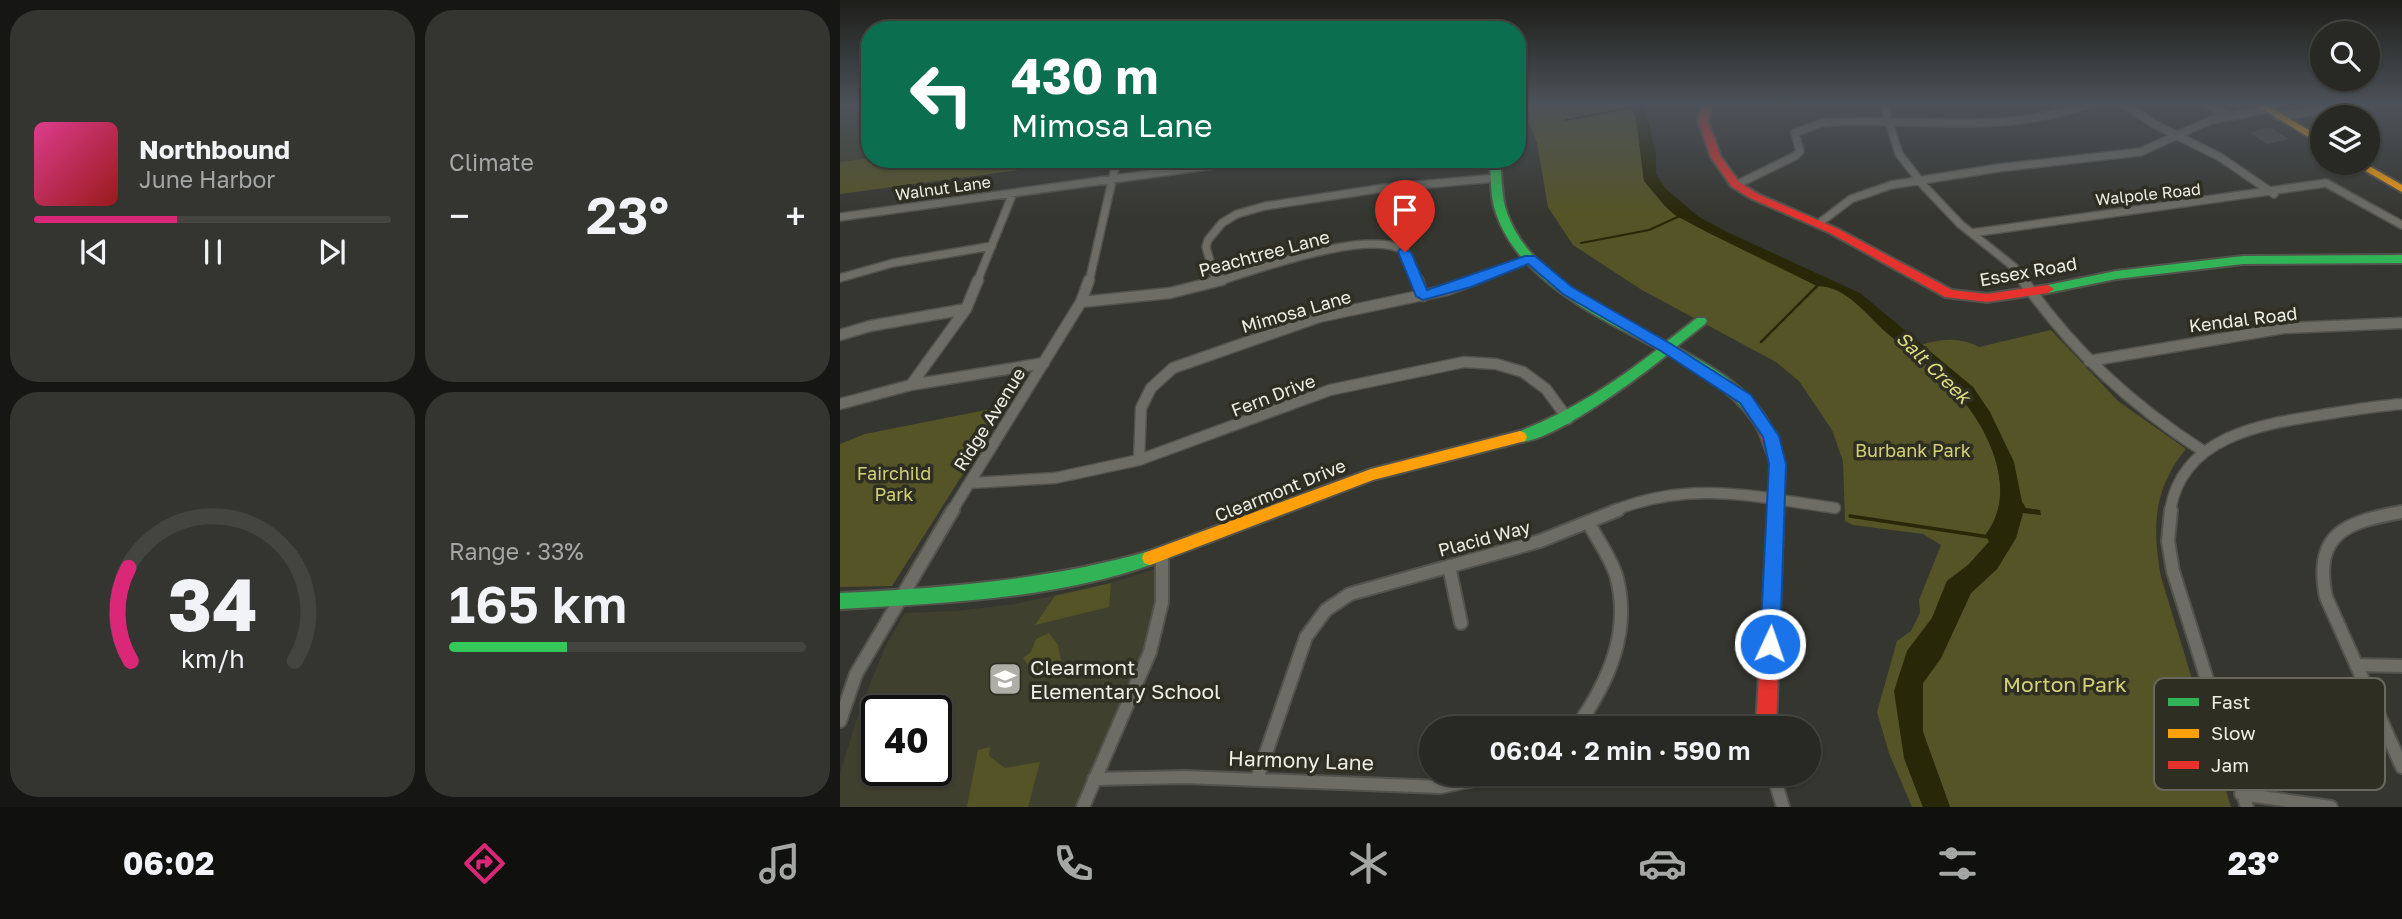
<!DOCTYPE html>
<html lang="en">
<head>
<meta charset="utf-8">
<style>
	:root { --surface:#282824; --page:#343431; --text:#f1f3f6; --muted:#a5a6a6; --line:#444441; --accent:#db2777 }
	body { margin:0; font-family:"Golos Text",sans-serif; background:var(--page); color:var(--text); height:100vh; display:flex; flex-direction:column; font-size:26px; white-space:nowrap }
	* { box-sizing:border-box; margin:0 }
	p { font-size:23px; color:var(--muted) }
	.icon { flex:none; width:38px; height:38px; fill:none; stroke:currentColor; stroke-width:2; stroke-linecap:round; stroke-linejoin:round }
	.map { position:relative; flex:1; overflow:hidden }
	.drawer { display:flex; flex-direction:column; gap:10px; padding:10px; background:#161614; width:840px }
	.drawer>* { flex:none }
	.top-card { position:absolute; left:21px; top:21px; width:665px; height:147px; border-radius:28px; box-shadow:0 2px 5px #0004,0 0 0 2px var(--line); background:#0b6e4f; color:#fff; overflow:hidden }
	.tools { position:absolute; left:1470px; top:21px; display:grid; gap:14px }
	.tools a { display:grid; place-items:center; width:70px; height:70px; border-radius:50%; background:var(--surface); box-shadow:0 2px 5px #0004,0 0 0 2px var(--line); font-size:35px }
	.speed { position:absolute; left:21px; top:695px; display:flex; gap:14px; font-size:35px; font-weight:700; text-align:center }
	.speed>* { display:grid; place-content:center; width:91px; height:91px; border-radius:50%; background:var(--surface); box-shadow:0 2px 5px #0004,0 0 0 2px var(--line); line-height:1 }
	.speed .limit { border:4px solid #111; border-radius:10px; background:#fff; color:#111 }
	.pin { position:absolute; display:grid; place-items:center; width:60px; height:60px; color:#fff; margin:-72px -30px; border-radius:50% 50% 50% 0; rotate:-45deg; box-shadow:0 0 7px #0007 }
	.pin .icon { rotate:45deg }
	.me { position:absolute; width:77px; margin:-38px; rotate:3deg; stroke-linejoin:round; filter:drop-shadow(0 0 5px #0008) }
	.turn { display:flex; align-items:center; gap:24px; height:147px; padding:0 35px; font-size:32px }
	.turn .icon { width:91px; height:91px; stroke-width:2.5 }
	.turn b { display:block; font-size:49px; line-height:60px }
	.big { font-size:52px; font-weight:600; line-height:1.1 }
	.drawer .tile { flex:1; display:flex; flex-direction:column; justify-content:center; gap:10px; min-width:0; padding:0 24px; border-radius:28px; background:var(--page) }
	.drawer .dial { align-items:center; gap:0 }
	.dial svg { height:182px; overflow:visible; fill:none; stroke:var(--line); stroke-width:7; stroke-linecap:round; text-anchor:middle }
	.dial text { fill:var(--text); stroke:none }
	.song { display:flex; align-items:center; gap:21px }
	.cover { width:84px; height:84px; border-radius:10px; background:linear-gradient(135deg,hsl(330 70% 55%),hsl(0 70% 35%)) }
	.played { height:7px; border-radius:4px; background:linear-gradient(90deg,var(--accent) 40%,var(--line) 40%) }
	.keys { display:flex; justify-content:space-around; direction:ltr }
	.heat { display:flex; justify-content:space-between; align-items:center; font-size:38px; direction:ltr }
	.charge { height:10px; border-radius:5px; background:linear-gradient(90deg,#34c759 33%,var(--line) 0) }
	.drawer .tiles { flex:1; display:grid; gap:10px; grid-template-columns:repeat(2,1fr) }
	.trip { position:absolute; left:579px; top:716px; width:402px; height:70px; border-radius:35px; background:var(--surface); box-shadow:0 2px 5px #0004,0 0 0 2px var(--line); font-weight:600; line-height:70px; text-align:center }
	.tabs { display:flex; height:112px; justify-content:space-around; align-items:center; background:#10100e; color:var(--muted) }
	.tabs .icon { width:49px; height:49px }
	.tabs .current { color:var(--accent) }
	.tabs b { font-size:32px; color:var(--text) }
	main { display:flex; flex:1; min-height:0 }
	.map>svg:first-child { display:block }
	.built { fill:#40402e; fill-rule:evenodd }
	.green { fill:#555426 }
	.water { fill:#282707 }
	.lines { fill:none; stroke-linecap:round; stroke-linejoin:round }
	.stream-far2 { stroke:#282707; stroke-width:2 }
	.stream-far1 { stroke:#282707; stroke-width:2.5 }
	.stream { stroke:#282707; stroke-width:3.5 }
	.building { fill:#4b4c47 }
	.street-far2-casing { stroke:#53534e; stroke-width:10 }
	.street-far1-casing { stroke:#53534e; stroke-width:13 }
	.street-casing { stroke:#53534e; stroke-width:16 }
	.fast-casing { stroke:#53534e; stroke-width:4 }
	.slow-casing { stroke:#53534e; stroke-width:4 }
	.jam-casing { stroke:#53534e; stroke-width:4 }
	.street-far2 { stroke:#6d6d65; stroke-width:7 }
	.street-far1 { stroke:#6d6d65; stroke-width:10 }
	.street { stroke:#6d6d65; stroke-width:12 }
	.fast { fill:#30b455; fill-rule:evenodd }
	.slow { fill:#ff9f0a; fill-rule:evenodd }
	.jam { fill:#e5322d; fill-rule:evenodd }
	.route { fill:#1a73e8; stroke:#114b97; stroke-width:2 }
	.labels { text-anchor:middle; dominant-baseline:central; stroke-width:7; stroke-linejoin:round; paint-order:stroke }
	.far-street-label { font-size:16px; fill:#eeeee6; stroke:#2e2e23 }
	.street-label { font-size:18px; fill:#eeeee6; stroke:#2e2e23 }
	.park-label { font-size:18px; fill:#d3d174; stroke:#2e2e23 }
	.water-label { font-size:19px; font-style:italic; fill:#dedc7f; stroke:#2e2e23 }
	.near-poi-label { font-size:21px; fill:#eeeee6; stroke:#2e2e23; text-anchor:start }
	.near-park-label { font-size:21px; fill:#d3d174; stroke:#2e2e23 }
	.near-street-label { font-size:21px; fill:#eeeee6; stroke:#2e2e23 }
	.key { fill:#2e2e23; stroke:#68685e; stroke-width:2 }
	.key-label { font-size:19px; fill:#eeeee6 }
</style>
</head>
<body>
<main>
<section class="drawer">
<div class="tiles">
<div class="tile">
<div class="song"><i class="cover"></i><div><b>Northbound</b><p>June Harbor</p></div></div>
<div class="played"></div>
<div class="keys"><svg class="icon" aria-label="previous" viewBox="0 0 24 24"><path d="M18 5L8 12l10 7zM5 5v14"/></svg><svg class="icon" aria-label="pause" viewBox="0 0 24 24"><path d="M8 5v14M16 5v14"/></svg><svg class="icon" aria-label="next" viewBox="0 0 24 24"><path d="M6 5l10 7-10 7zM19 5v14"/></svg></div>
</div>
<div class="tile"><p>Climate</p>
<div class="heat"><a>−</a><b class="big">23°</b><a>+</a></div>
</div>
<div class="tile dial"><svg viewBox="0 0 100 80">
<path d="M14 69A42 42 0 1 1 86 69"/>
<path d="M14 69A42 42 0 0 1 13 28" stroke="#db2777"/>
<text x="50" y="56" font-size="32" font-weight="700">34</text>
<text x="50" y="72" font-size="11">km/h</text>
</svg></div>
<div class="tile"><p>Range · 33%</p><b class="big">165 km</b><div class="charge"></div></div>
</div>
</section>
<div class="map">
<svg width="1562" height="807" viewBox="0 0 1562 807">
	<rect width="100%" height="100%" fill="#363630"/>
	<path class="built" d="M0 103H30V158L0 162Z
		M322 567 318 626 243 807H0V773L21 706 46 645 65 613 116 611 175 604 271 583ZM37 710H96V770H37Z"/>
	<path class="green" d="M682 103H791L797 125 804 181 825 206 835 215 867 232 977 286C1007 286 1026 315 1047 333 1066 349 1087 363 1105 381 1143 416 1182 487 1146 534L1149 542 1128 565 1107 581 1092 618 1067 651 1064 758 1083 807H1072L1049 753 1037 712 1057 641 1071 631 1080 613 1079 600 1101 545 1083 534 1013 525 1005 521 1003 461 992 430 959 381 936 362 802 290 733 245 708 207 697 143Z
		M30 158V159H263L0 194V162Z
		M1211 330 1278 401 1346 449C1313 488 1312 529 1321 577L1391 807H1110L1083 732V683L1101 658 1131 593 1157 569 1176 538 1183 512 1200 515 1199 510 1186 508 1182 502 1133 387 1079 346C1098 338 1121 337 1139 347Z
		M166 406 52 586 0 587V444L25 434Z
		M271 583 269 607 195 625 215 596Z
		M209 633 218 645 221 661 213 673 196 677 183 658 191 652 196 639Z
		M150 747 149 756 165 768 200 762 188 807H127L138 750Z"/>
	<path class="water" d="M791 103H804L816 154V174L826 189 859 217 887 232 1020 293 1133 387 1150 412 1174 462 1182 502 1186 508 1200 510 1201 515 1183 513 1176 538 1157 569 1131 593 1101 658 1083 683V732L1110 807H1083L1064 758 1054 691 1067 651 1092 618 1107 581 1128 565 1149 542 1146 534C1182 487 1143 416 1105 381 1087 363 1066 349 1047 333 1026 315 1007 286 977 286L867 232 835 215 825 206 804 181 797 125Z"/>
	<g class="lines">
		<path class="stream-far2" d="M726 120 795 107
			M741 243 809 230 842 215"/>
		<path class="stream-far1" d="M921 342 978 285"/>
		<path class="stream" d="M1010 516 1149 537"/>
	</g>
	<path class="building" d="M1429 127 1449 139 1427 144 1410 133Z"/>
	<g class="lines">
		<defs>
			<path id="street-far2" d="M1043 103 1059 154 1084 186 1120 224 1174 267 1184 282
				M1282 103 1314 124 1380 157 1434 194
				M1366 103 1387 116
				M1438 117 1523 103
				M677 123 684 122
				M896 185 955 156 960 151 955 133 981 123C1072 116 1162 137 1252 103
				M0 217 418 159
				M978 224 1011 199 1051 185 1158 168 1300 152 1371 120 1433 108
				M1132 233 1486 183 1562 225
				M0 278 53 263 152 246
				M137 282 173 193
				M249 282 277 159
				M376 282 366 247 368 240 382 223 397 214 425 206 544 188 656 178
				M376 282C413 271 534 226 565 252L579 282
				M629 282 690 259"/>
			<path id="street-far1" d="M578 280 583 296
				M1183 280C1233 351 1290 404 1363 451
				M241 302 330 293 382 280
				M0 335 30 326 126 309
				M1249 361 1444 328 1562 323
				M71 385 126 309 138 280
				M0 404 71 385 204 363
				M299 460 301 408 311 388 333 368 479 317 607 290 634 280
				M130 483 215 478 299 460 490 390 624 362 656 364 683 372 706 389 728 419
				M112 511 241 302 249 280
				M773 511C852 479 914 497 995 508
				M1330 511C1342 435 1423 424 1487 414 1512 410 1537 406 1562 404"/>
			<path id="street" d="M1331 510 1328 541 1333 571 1407 807
				M1562 512C1506 522 1473 533 1486 597L1562 767
				M609 566 621 623
				M1516 665 1562 666
				M0 721 16 674 113 510
				M736 728C768 683 792 631 776 575 770 556 757 539 748 522
				M933 774 943 807
				M254 779 345 777 600 787 664 774
				M417 779 466 637 486 610 510 594 700 541 778 510
				M1401 794 1491 807
				M243 807 310 652 322 602V555"/>
			<path id="fast" d="M650 159H660C662 177 661 196 667 213 689 276 770 313 826 342L857 318H865L867 321 865 324 836 347C873 367 914 390 932 429L930 433H920C900 396 863 374 828 354 804 374 703 450 675 441L673 437 675 433C728 413 773 384 818 349 760 318 678 280 656 213 650 196 651 177 650 159Z
				M1562 255V263L1403 264 1276 279 1208 293 1202 289 1208 285 1276 271 1403 256Z
				M310 551 316 553 318 558 316 563C215 599 106 603 0 609V593C105 588 208 580 310 551Z"/>
			<path id="slow" d="M0 103H6L2 106Z
				M1412 103H1423L1482 138V145Z
				M1512 163H1524L1562 185V192Z
				M680 431 685 433 687 437 685 441 533 480 310 565 304 563 302 558 304 553 531 469Z"/>
			<path id="jam" d="M862 103H872L868 121 881 157 899 182 918 194 998 229 1112 290 1147 294 1208 285 1214 289 1208 293 1147 302 1105 297 990 233 910 198 891 186 871 157 858 121Z
				M925 424 930 425 932 429 945 464 936 728H916L931 464 918 429 920 425Z"/>
		</defs>
		<use href="#street-far2" class="street-far2-casing"/>
		<use href="#street-far1" class="street-far1-casing"/>
		<use href="#street" class="street-casing"/>
		<use href="#fast" class="fast-casing"/>
		<use href="#slow" class="slow-casing"/>
		<use href="#jam" class="jam-casing"/>
		<use href="#street-far2" class="street-far2"/>
		<use href="#street-far1" class="street-far1"/>
		<use href="#street" class="street"/>
		<use href="#fast" class="fast"/>
		<use href="#slow" class="slow"/>
		<use href="#jam" class="jam"/>
	</g>
	<linearGradient id="sky" x2="0" y2="1"><stop stop-color="#1e1e1a"/><stop offset="0.48" stop-color="#4c5259"/><stop offset="1" stop-color="#4c5259" stop-opacity="0"/></linearGradient>
	<rect width="1562" height="216" fill="url(#sky)"/>
	<path class="route" d="M560 249 571 252 587 290 685 256H695L732 287 831 344 911 395 939 436 946 464 940 644 937 650 930 653 922 650 920 644 929 464 923 437 900 403 821 351 723 294 688 264 631 287 583 300 576 296 558 252Z"/>
	<defs>
		<symbol id="school-square" viewBox="-11 -11 22 22"><rect x="-9" y="-9" width="18" height="18" rx="4" fill="#aeaea6" stroke="#2e2e23"/><path d="M0-5L7-2L0 1L-7-2ZM-4 1L0 2.5L4 1V4Q0 6-4 4Z" fill="#fff"/></symbol>
	</defs>
	<g fill-rule="evenodd">
		<use href="#school-square" x="146" y="660" width="38" height="38"/>
	</g>
	<g class="labels">
		<g class="far-street-label">
			<text transform="translate(103 188) rotate(-8)">Walnut Lane</text>
			<text transform="translate(1308 194) rotate(-6)">Walpole Road</text>
		</g>
		<g class="street-label">
			<text transform="translate(424 253) rotate(-15)">Peachtree Lane</text>
			<text transform="translate(1188 271) rotate(-10)">Essex Road</text>
			<text transform="translate(456 311) rotate(-16)">Mimosa Lane</text>
			<text transform="translate(1403 319) rotate(-7)">Kendal Road</text>
			<text transform="translate(433 395) rotate(-21)">Fern Drive</text>
			<text transform="translate(149 419) rotate(-58)">Ridge Avenue</text>
			<text transform="translate(440 490) rotate(-22)">Clearmont Drive</text>
			<text transform="translate(644 538) rotate(-15)">Placid Way</text>
		</g>
		<g class="park-label">
			<text x="1073" y="450">Burbank Park</text>
			<text x="54" y="473">Fairchild<tspan x="54" dy="21">Park</tspan></text>
		</g>
		<g class="water-label">
			<text transform="translate(1094 367) rotate(44)">Salt Creek</text>
		</g>
		<g class="near-poi-label">
			<text x="190" y="667">Clearmont<tspan x="190" dy="24">Elementary School</tspan></text>
		</g>
		<g class="near-park-label">
			<text x="1225" y="684">Morton Park</text>
		</g>
		<g class="near-street-label">
			<text transform="translate(461 760) rotate(2)">Harmony Lane</text>
		</g>
	</g>
	<rect x="1314" y="678" width="231" height="112" rx="10" class="key"/>
	<rect x="1328" y="698" width="31" height="8" fill="#30b455"/>
	<rect x="1328" y="729" width="31" height="9" fill="#ff9f0a"/>
	<rect x="1328" y="761" width="31" height="8" fill="#e5322d"/>
	<g class="key-label">
		<text x="1371" y="709">Fast</text>
		<text x="1371" y="740">Slow</text>
		<text x="1371" y="772">Jam</text>
	</g>
</svg>
<div class="tools">
<a><svg class="icon" aria-label="search" viewBox="0 0 24 24"><circle cx="10" cy="10" r="6"/><path d="M15 15l6 6"/></svg></a>
<a><svg class="icon" aria-label="layers" viewBox="0 0 24 24"><path d="M12 4l9 5-9 5-9-5zM3 14l9 5 9-5"/></svg></a>
</div>
<div class="speed"><div class="limit">40</div></div>
<div class="pin" style="left:565px;top:252px;background:#d93025"><svg class="icon" aria-label="arrive" viewBox="0 0 24 24"><path d="M6 21V4h12l-3 4 3 4H6"/></svg></div>
<svg class="me" style="left:930px;top:644px" viewBox="-20 -20 40 40"><circle r="17" fill="#1a73e8" stroke="#fff" stroke-width="3"/><path d="M0-11L8 9 0 5-8 9z" fill="#fff"/></svg>
<div class="trip">06:04 · 2 min · 590 m</div>
<div class="top-card">
<div class="turn"><svg class="icon" aria-label="left" viewBox="0 0 24 24"><path d="M17 20v-9H6M10 6l-5 5 5 5"/></svg><div><b>430 m</b>Mimosa Lane</div></div>
</div>
</div>
</main>
<nav class="tabs">
<b>06:02</b>
<svg class="icon current" aria-label="directions" viewBox="0 0 24 24"><path d="M12 3l9 9-9 9-9-9zM9 14v-3h6M13 9l2 2-2 2"/></svg>
<svg class="icon" aria-label="music" viewBox="0 0 24 24"><path d="M9 18V5l10-2v13"/><circle cx="6" cy="18" r="3"/><circle cx="16" cy="16" r="3"/></svg>
<svg class="icon" aria-label="phone" viewBox="0 0 24 24"><path d="M5 4h4l2 5-3 2q2 4 5 5l2-3 5 2v4C11 20 4 13 5 4z"/></svg>
<svg class="icon" aria-label="climate" viewBox="0 0 24 24"><path d="M12 3v18M4 7l16 10M4 17L20 7"/></svg>
<svg class="icon" aria-label="car" viewBox="0 0 24 24"><path d="M5 17H2v-5l4-1 3-4h7l3 4 3 1v5h-3M9 17h6M6 11h13"/><circle cx="7" cy="17" r="2"/><circle cx="17" cy="17" r="2"/></svg>
<svg class="icon" aria-label="filters" viewBox="0 0 24 24"><path d="M4 7h16M4 17h16"/><circle cx="9" cy="7" r="2"/><circle cx="15" cy="17" r="2"/></svg>
<b>23°</b>
</nav>
</body>
</html>
